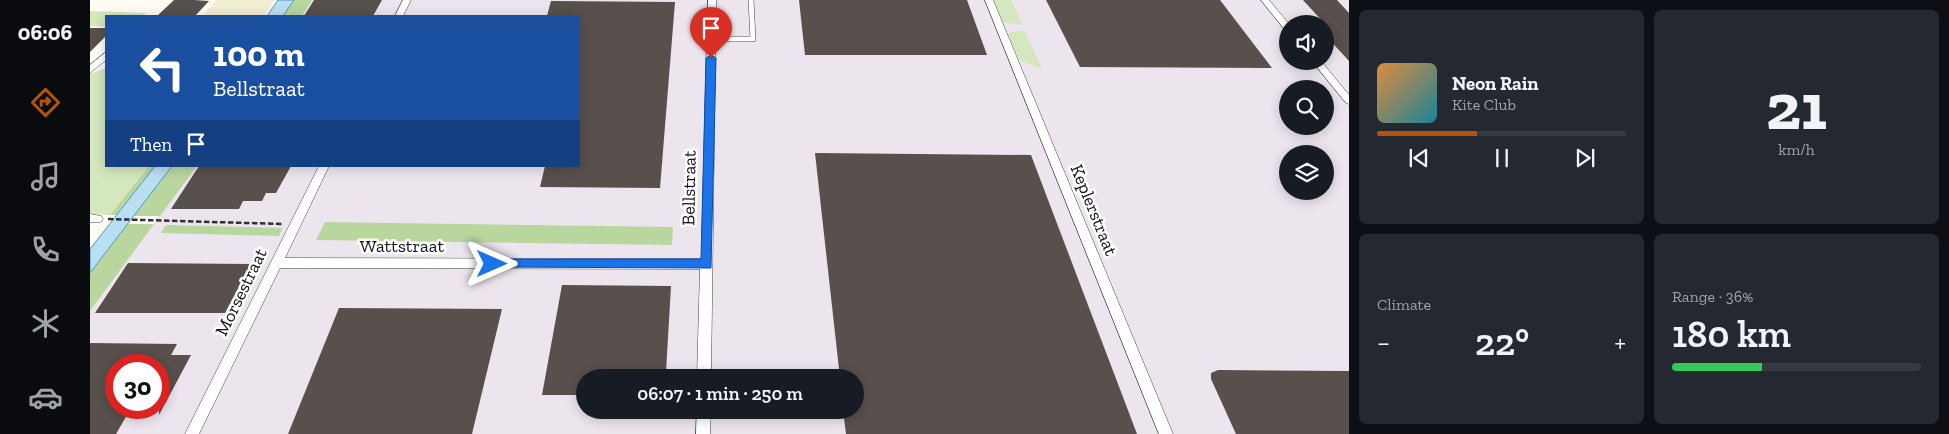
<!DOCTYPE html>
<html lang="en">
<head>
<meta charset="utf-8">
<style>
	:root { --surface:#171b24; --page:#242831; --text:#f1f3f6; --muted:#9ea1a6; --line:#363941; --accent:#b45309 }
	body { margin:0; font-family:"Zilla Slab",serif; background:var(--page); color:var(--text); height:100vh; display:flex; flex-direction:column; font-size:19px; white-space:nowrap }
	* { box-sizing:border-box; margin:0 }
	p { font-size:16px; color:var(--muted) }
	.icon { flex:none; width:28px; height:28px; fill:none; stroke:currentColor; stroke-width:2; stroke-linecap:round; stroke-linejoin:round }
	.map { position:relative; flex:1; overflow:hidden }
	.sheet { display:flex; flex-direction:column; gap:10px; padding:10px; background:#0d0f14; width:600px }
	.sheet>* { flex:none }
	.guide { position:absolute; left:15px; top:15px; width:475px; height:152px; border-radius:0px; box-shadow:0 2px 12px #0003; background:#1a4fa0; color:#fff; overflow:hidden }
	.tools { position:absolute; left:1189px; top:15px; display:grid; gap:10px }
	.tools a { display:grid; place-items:center; width:55px; height:55px; border-radius:50%; background:var(--surface); box-shadow:0 2px 12px #0003; font-size:25px }
	.speed { position:absolute; left:15px; top:354px; display:flex; gap:10px; font-size:25px; font-weight:700; text-align:center }
	.speed>* { display:grid; place-content:center; width:65px; height:65px; border-radius:50%; background:var(--surface); box-shadow:0 2px 12px #0003; line-height:1 }
	.speed .limit { border:8px solid #d22; background:#fff; color:#111 }
	.pin { position:absolute; display:grid; place-items:center; width:42px; height:42px; color:#fff; margin:-51px -21px; border-radius:50% 50% 50% 0; rotate:-45deg; box-shadow:0 0 5px #0007 }
	.pin .icon { rotate:45deg }
	.me { position:absolute; width:55px; margin:-28px; rotate:90deg; stroke-linejoin:round; filter:drop-shadow(0 0 4px #0008) }
	.turn { display:flex; align-items:center; gap:18px; height:105px; padding:0 25px; font-size:22px }
	.turn .icon { width:65px; height:65px; stroke-width:2.5 }
	.turn b { display:block; font-size:35px; line-height:42px }
	.then { display:flex; align-items:center; height:48px; padding:0 25px; background:#0003; gap:10px; font-size:19px }
	.big { font-size:38px; font-weight:600; line-height:1.1 }
	.sheet .card { flex:1; display:flex; flex-direction:column; justify-content:center; gap:8px; min-width:0; padding:0 18px; border-radius:8px; background:var(--page) }
	.sheet .dial { align-items:center; gap:0 }
	.dial b { font-size:65px; line-height:1 }
	.song { display:flex; align-items:center; gap:15px }
	.cover { width:60px; height:60px; border-radius:8px; background:linear-gradient(135deg,hsl(30 70% 55%),hsl(190 70% 35%)) }
	.played { height:5px; border-radius:2px; background:linear-gradient(90deg,var(--accent) 40%,var(--line) 40%) }
	.keys { display:flex; justify-content:space-around; direction:ltr }
	.heat { display:flex; justify-content:space-between; align-items:center; font-size:28px; direction:ltr }
	.charge { height:8px; border-radius:4px; background:linear-gradient(90deg,#34c759 36%,var(--line) 0) }
	.sheet .tiles { flex:1; display:grid; gap:10px; grid-template-columns:repeat(2,1fr) }
	.trip { position:absolute; left:486px; top:369px; width:288px; height:50px; border-radius:25px; background:var(--surface); box-shadow:0 2px 12px #0003; font-weight:600; line-height:50px; text-align:center }
	main { display:flex; flex:1; min-height:0 }
	.tabs { display:flex; flex-direction:column; width:90px; justify-content:space-around; align-items:center; background:#090b0e; color:var(--muted) }
	.tabs .icon { width:35px; height:35px }
	.tabs .on { color:var(--accent) }
	.tabs b { font-size:22px; color:var(--text) }
	.map>svg:first-child { display:block }
	.industrial { fill:#ece5ed; fill-rule:evenodd }
	.farmland { fill:#f3efd4 }
	.green { fill:#d4e7be }
	.forest { fill:#b9d69e }
	.water { fill:#bbdff2; stroke:#4795c4 }
	.building { fill:#57504c }
	.lines { fill:none; stroke-linecap:round; stroke-linejoin:round }
	.lane-casing { stroke:#424242; stroke-width:6 }
	.street-casing { stroke:#424242; stroke-width:1 }
	.path { stroke:#313131; stroke-width:2.5; stroke-dasharray:5.5 2.5; stroke-linecap:butt }
	.lane { stroke:#fff; stroke-width:5 }
	.street { fill:#fff; fill-rule:evenodd }
	.route { fill:#1a73e8; stroke:#114b97 }
	.labels { text-anchor:middle; dominant-baseline:central; stroke-width:5; stroke-linejoin:round; paint-order:stroke }
	.street-label { font-size:18px; fill:#0f0f0f; stroke:#fff }
</style>
</head>
<body>
<main>
<nav class="tabs">
<b>06:06</b>
<svg class="icon on" aria-label="directions" viewBox="0 0 24 24"><path d="M12 3l9 9-9 9-9-9zM9 14v-3h6M13 9l2 2-2 2"/></svg>
<svg class="icon" aria-label="music" viewBox="0 0 24 24"><path d="M9 18V5l10-2v13"/><circle cx="6" cy="18" r="3"/><circle cx="16" cy="16" r="3"/></svg>
<svg class="icon" aria-label="phone" viewBox="0 0 24 24"><path d="M5 4h4l2 5-3 2q2 4 5 5l2-3 5 2v4C11 20 4 13 5 4z"/></svg>
<svg class="icon" aria-label="climate" viewBox="0 0 24 24"><path d="M12 3v18M4 7l16 10M4 17L20 7"/></svg>
<svg class="icon" aria-label="car" viewBox="0 0 24 24"><path d="M5 17H2v-5l4-1 3-4h7l3 4 3 1v5h-3M9 17h6M6 11h13"/><circle cx="7" cy="17" r="2"/><circle cx="17" cy="17" r="2"/></svg>
</nav>
<div class="map">
<svg width="1259" height="434" viewBox="0 0 1259 434">
	<rect width="100%" height="100%" fill="#fefcf3"/>
	<path class="industrial" d="M221 0H1259V434H0V309L105 166H489V16H210ZM1198 24H1235V61H1198ZM1198 89H1235V126H1198ZM1198 154H1235V191H1198ZM26 365H69V408H26ZM495 378H765V410H495Z"/>
	<path class="farmland" d="M126 0H185L174 16 113 15Z"/>
	<path class="green" d="M904 0H921L933 25 913 22Z
		M0 11 56 13 53 16H16V27L0 26Z
		M927 31H935L952 69 929 60 918 33Z
		M16 68V166H59L20 215 0 214V74Z"/>
	<path class="forest" d="M204 0H222L212 16H193Z
		M59 166H65L26 215H20Z
		M82 166H107L70 216H44Z
		M235 222 583 227 582 245 226 240Z
		M38 224H64L0 311V273Z
		M76 225 192 228 189 236 71 233Z"/>
	<path class="water" d="M188 0H204L193 16H177Z
		M65 166H82L0 273V249Z"/>
	<path class="building" d="M84 0H104L119 1 105 16H67Z
		M224 0H292L283 16H214Z
		M709 0H877L897 55H715Z
		M956 0H1130L1182 68 990 67Z
		M1213 0H1247L1259 13V61L1235 35V24Z
		M461 1 585 2 570 188 450 187 455 166H489V16H457Z
		M0 28H16V36L0 52Z
		M725 153 941 155 1047 434H756L753 410H765V378H750Z
		M109 166H201L186 193H176L172 201H153L149 209H81Z
		M38 263 161 264 135 313H5Z
		M472 285 581 286 576 372H530V378H495V395H452Z
		M249 308 412 309 382 434H198Z
		M0 343 87 344 81 355H101L69 415V365H26V408H41L26 434H0Z
		M1128 370 1259 371V434H1146L1121 379V373Z"/>
	<g class="lines">
		<defs>
			<path id="lane" d="M621 39H663L661 0"/>
			<path id="street" d="M313 0H321L313 16H305Z
				M618 0H626L621 378H607L610 269 190 268 109 434H95L229 166H239L195 258 611 259Z
				M895 0H903L1083 434H1069Z
				M1171 0H1179L1199 24H1198V31L1195 30Z
				M16 52V60L0 73V65Z
				M1222 61H1231L1259 95V104L1256 103Z
				M0 214 11 216 13 219 11 222H0Z
				M607 410H621L620 434H606Z"/>
		</defs>
		<use href="#lane" class="lane-casing"/>
		<use href="#street" class="street-casing"/>
		<path class="path" d="M18 219 193 224"/>
		<use href="#lane" class="lane"/>
		<use href="#street" class="street"/>
	</g>
	<path class="route" d="M621 55 626 58 621 268 397 267 396 264 402 259H611L616 58Z"/>
	<g class="labels">
		<g class="street-label">
			<text transform="translate(599 188) rotate(-89)">Bellstraat</text>
			<text transform="translate(1004 210) rotate(68)">Keplerstraat</text>
			<text x="312" y="246">Wattstraat</text>
			<text transform="translate(151 292) rotate(-64)">Morsestraat</text>
		</g>
	</g>
</svg>
<div class="tools">
<a><svg class="icon" aria-label="sound" viewBox="0 0 24 24"><path d="M4 9h4l5-4v14l-5-4H4zM17 9q2 3 0 6"/></svg></a>
<a><svg class="icon" aria-label="search" viewBox="0 0 24 24"><circle cx="10" cy="10" r="6"/><path d="M15 15l6 6"/></svg></a>
<a><svg class="icon" aria-label="layers" viewBox="0 0 24 24"><path d="M12 4l9 5-9 5-9-5zM3 14l9 5 9-5"/></svg></a>
</div>
<div class="speed"><div class="limit">30</div></div>
<div class="pin" style="left:621px;top:58px;background:#d93025"><svg class="icon" aria-label="arrive" viewBox="0 0 24 24"><path d="M6 21V4h12l-3 4 3 4H6"/></svg></div>
<svg class="me" style="left:402px;top:264px" viewBox="-20 -20 40 40"><path d="M0-17L14 15 0 8-14 15z" fill="#1a73e8" stroke="#fff" stroke-width="4"/></svg>
<div class="trip">06:07 · 1 min · 250 m</div>
<div class="guide">
<div class="turn"><svg class="icon" aria-label="left" viewBox="0 0 24 24"><path d="M17 20v-9H6M10 6l-5 5 5 5"/></svg><div><b>100 m</b>Bellstraat</div></div>
<div class="then">Then<svg class="icon" aria-label="arrive" viewBox="0 0 24 24"><path d="M6 21V4h12l-3 4 3 4H6"/></svg></div>
</div>
</div>
<section class="sheet">
<div class="tiles">
<div class="card">
<div class="song"><i class="cover"></i><div><b>Neon Rain</b><p>Kite Club</p></div></div>
<div class="played"></div>
<div class="keys"><svg class="icon" aria-label="previous" viewBox="0 0 24 24"><path d="M18 5L8 12l10 7zM5 5v14"/></svg><svg class="icon" aria-label="pause" viewBox="0 0 24 24"><path d="M8 5v14M16 5v14"/></svg><svg class="icon" aria-label="next" viewBox="0 0 24 24"><path d="M6 5l10 7-10 7zM19 5v14"/></svg></div>
</div>
<div class="card dial"><b>21</b><p>km/h</p></div>
<div class="card"><p>Climate</p>
<div class="heat"><a>−</a><b class="big">22°</b><a>+</a></div>
</div>
<div class="card"><p>Range · 36%</p><b class="big">180 km</b><div class="charge"></div></div>
</div>
</section>
</main>
</body>
</html>
